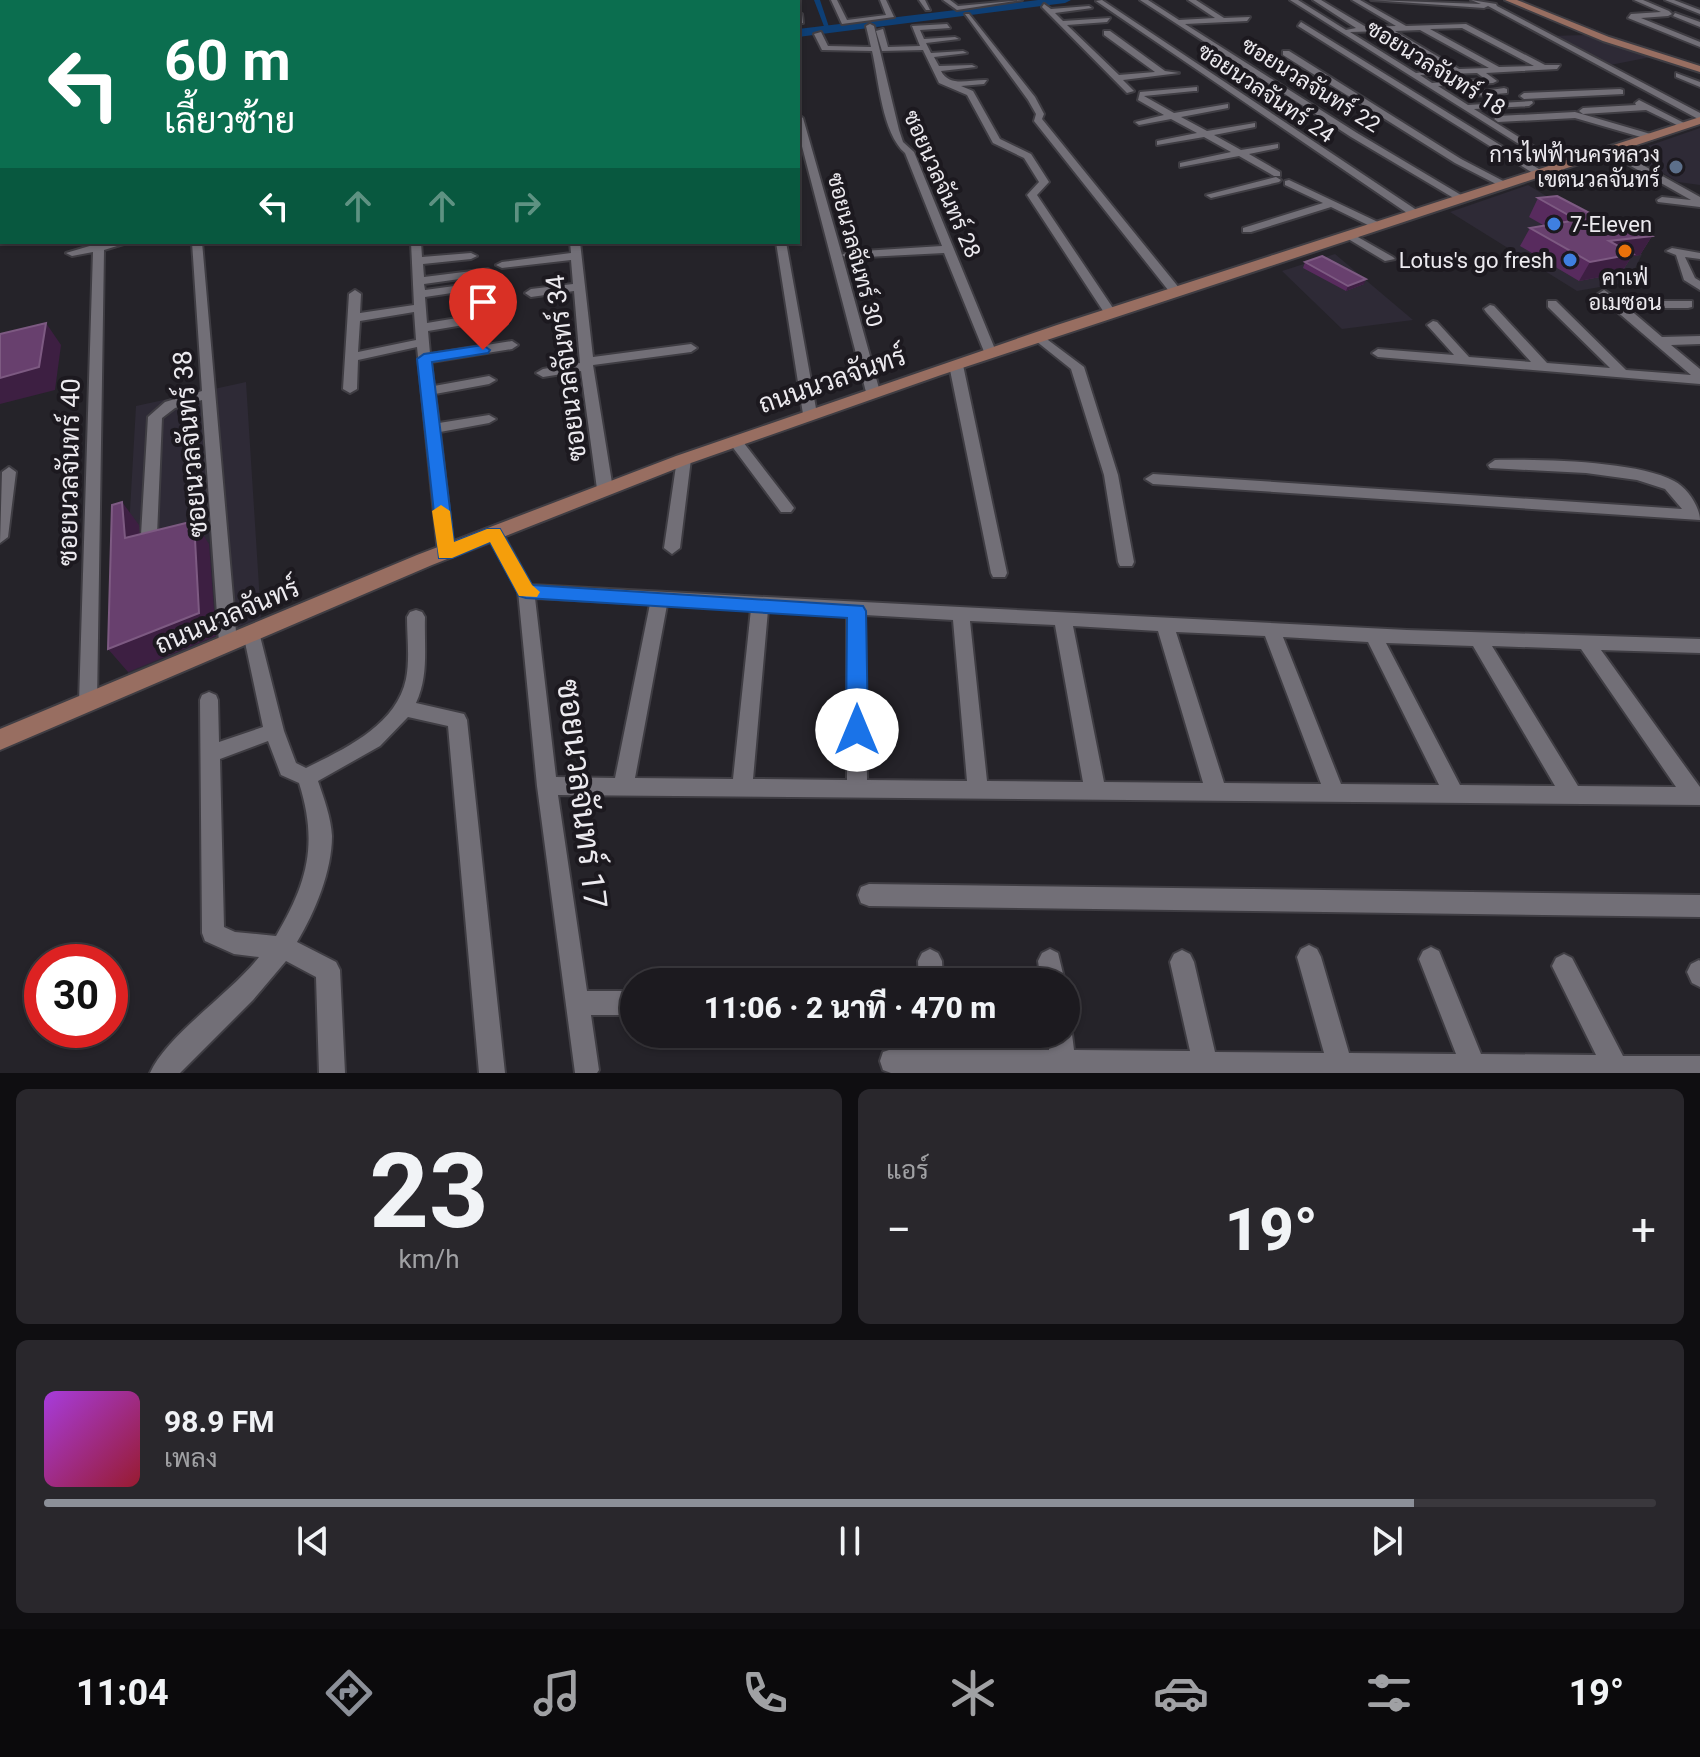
<!DOCTYPE html>
<html lang="th">
<head>
<meta charset="utf-8">
<style>
	:root { --surface:#1c1a1f; --page:#29272c; --text:#f1f3f6; --muted:#a0a1a4; --line:#3a383d; --accent:#8c9099 }
	body { margin:0; font-family:Roboto,Sarabun,sans-serif; background:var(--page); color:var(--text); height:100vh; display:flex; flex-direction:column; font-size:30px; white-space:nowrap }
	* { box-sizing:border-box; margin:0 }
	p { font-size:26px; color:var(--muted) }
	.icon { flex:none; width:44px; height:44px; fill:none; stroke:currentColor; stroke-width:2; stroke-linecap:round; stroke-linejoin:round }
	.map { position:relative; height:1073px; overflow:hidden }
	.panel { display:flex; flex-direction:column; gap:16px; padding:16px; background:#0f0e11; flex:1 }
	.panel>* { flex:none }
	.banner { position:absolute; left:0px; top:0px; width:800px; height:244px; box-shadow:0 2px 6px #0004,0 0 0 2px var(--line); background:#0b6e4f; color:#fff; overflow:hidden }
	.speed { position:absolute; left:24px; top:944px; display:flex; gap:16px; font-size:40px; font-weight:700; text-align:center }
	.speed>* { display:grid; place-content:center; width:104px; height:104px; border-radius:50%; background:var(--surface); box-shadow:0 2px 6px #0004,0 0 0 2px var(--line); line-height:1 }
	.speed .limit { border:12px solid #d22; background:#fff; color:#111 }
	.pin { position:absolute; display:grid; place-items:center; width:68px; height:68px; color:#fff; margin:-82px -34px; border-radius:50% 50% 50% 0; rotate:-45deg; box-shadow:0 0 8px #0007 }
	.pin .icon { rotate:45deg }
	.me { position:absolute; width:88px; margin:-44px; rotate:0deg; stroke-linejoin:round; filter:drop-shadow(0 0 6px #0008) }
	.turn { display:flex; align-items:center; gap:28px; height:168px; padding:0 32px; font-size:36px }
	.turn .icon { width:104px; height:104px; stroke-width:2.5 }
	.turn b { display:block; font-size:56px; line-height:68px }
	.lanes { display:flex; align-items:center; height:76px; padding:0 32px; background:#0003; justify-content:center; gap:40px; direction:ltr }
	.lanes .off { opacity:.35 }
	.big { font-size:60px; font-weight:800; line-height:1.1 }
	.panel .tile { flex:1; display:flex; flex-direction:column; justify-content:center; gap:12px; min-width:0; padding:0 28px; border-radius:12px; background:var(--page) }
	.panel .dial { align-items:center; gap:0 }
	.dial b { font-size:104px; line-height:1 }
	.song { display:flex; align-items:center; gap:24px }
	.cover { width:96px; height:96px; border-radius:12px; background:linear-gradient(135deg,hsl(280 70% 55%),hsl(350 70% 35%)) }
	.played { height:8px; border-radius:4px; background:linear-gradient(90deg,var(--accent) 85%,var(--line) 85%) }
	.keys { display:flex; justify-content:space-around; direction:ltr }
	.heat { display:flex; justify-content:space-between; align-items:center; font-size:44px; direction:ltr }
	.panel .tiles { flex:1; display:grid; gap:16px; grid-template-columns:1fr 1fr }
	.tile:last-child { grid-column:span 2 }
	.trip { position:absolute; left:620px; top:968px; width:460px; height:80px; border-radius:40px; background:var(--surface); box-shadow:0 2px 6px #0004,0 0 0 2px var(--line); font-weight:800; line-height:80px; text-align:center }
	.tabs { display:flex; height:128px; justify-content:space-around; align-items:center; background:#0b0a0c; color:var(--muted) }
	.tabs .icon { width:56px; height:56px }
	.tabs .active { color:var(--accent) }
	.tabs b { font-size:36px; color:var(--text) }
	.map>svg:first-child { display:block }
	.built { fill:#2e2a36 }
	.lines { fill:none; stroke-linecap:round; stroke-linejoin:round }
	.canal { fill:#0e3f75; fill-rule:evenodd }
	.river { fill:#0e3f75; fill-rule:evenodd }
	.minor-casing { stroke:#3f3d43; stroke-width:4 }
	.major-casing { stroke:#3f3d43; stroke-width:4 }
	.minor { fill:#726f77; fill-rule:evenodd }
	.major { fill:#986e61; fill-rule:evenodd }
	.wall { fill:#582b5e }
	.shaded-wall { fill:#3d1f42 }
	.building { fill:#68406e; stroke:#7d5a82; stroke-width:2 }
	.route { fill:#1a73e8; stroke:#114b97; stroke-width:2 }
	.slow { fill:#f59e0b }
	.service-dot { fill:#5c6f8a; stroke:#1c191f; stroke-width:3 }
	.shop-dot { fill:#3f7fe0; stroke:#1c191f; stroke-width:3 }
	.food-dot { fill:#e8710a; stroke:#1c191f; stroke-width:3 }
	.labels { text-anchor:middle; dominant-baseline:central; stroke-width:8; stroke-linejoin:round; paint-order:stroke }
	.far-street-label { font-size:22px; fill:#eceaef; stroke:#1c191f }
	.far-poi-label { font-size:22px; fill:#eceaef; stroke:#1c191f; text-anchor:end }
	.street-label { font-size:26px; fill:#eceaef; stroke:#1c191f }
	.near-street-label { font-size:32px; fill:#eceaef; stroke:#1c191f }
</style>
</head>
<body>
<div class="map">
<svg width="1700" height="1073" viewBox="0 0 1700 1073">
	<rect width="100%" height="100%" fill="#252329"/>
	<path class="built" d="M1586 35 1612 44 1651 57 1605 66 1550 36Z
		M1700 128V185L1678 182 1628 153Z
		M1528 185 1642 254 1632 275 1640 280 1577 291 1450 212Z
		M1335 254 1413 320 1342 329 1282 271Z
		M246 382 261 618 128 674 129 528 136 406Z"/>
	<g class="lines">
		<path class="canal" d="M146 0H187L139 2Z
			M693 0H699V2H693Z
			M814 0H820L830 30 825 29Z
			M0 2H2V6H0Z"/>
		<path class="river" d="M1038 0H1071L1065 3 798 37V29Z
			M2 172V182L0 183V173Z"/>
		<defs>
			<path id="minor" d="M54 0H61L60 2Z
				M358 0H364V2H358Z
				M547 0H553V2H547Z
				M713 0H719V2H713Z
				M751 0H757V2H751Z
				M790 0H796L797 2H791Z
				M831 0H837L847 20 886 15 880 0H886L894 17 842 24Z
				M919 0H925L930 10H926Z
				M943 0H950L958 6 1022 0 957 10Z
				M1102 0 1418 211 1419 213 1410 215 1096 1Z
				M1140 0H1148L1179 20 1215 18 1188 0H1196L1224 18 1250 17 1247 21 1185 24 1357 133 1466 198 1457 200 1351 137Z
				M1290 0H1298L1346 30 1356 28 1313 0H1321L1366 27 1396 26 1352 0H1360L1406 26 1466 24 1545 65H1560L1557 69 1486 73 1497 81 1493 83 1438 86 1468 105 1532 101 1533 103 1529 106 1474 109 1565 166 1557 168ZM1462 28 1534 66 1499 67 1430 29ZM1420 30 1489 68 1459 69 1395 31ZM1385 31 1449 69 1416 73 1350 32ZM1477 73 1485 79 1432 83 1420 75Z
				M1371 0 1481 4 1471 0 1496 4 1497 6 1700 113V120L1488 6 1484 8Z
				M1634 0H1643L1669 11 1672 14 1668 16 1641 18 1700 42V47L1628 18 1631 14 1661 12Z
				M1665 0H1674L1700 10V14Z
				M1044 4 1051 9 1089 6 1092 8 1055 13 1063 21 1110 18 1107 22 1067 25 1119 75 1155 72 1104 35V31H1110L1165 71 1179 73 1123 80 1134 91 1127 93 1042 7Z
				M798 12 802 14 803 23H798Z
				M1675 13 1700 22V27L1673 16Z
				M965 14H969L1035 97 1044 114 1042 119 1180 289V295H1172L1034 121 1036 114 1028 100Z
				M0 17H2V21H0Z
				M1301 22 1542 171 1544 173 1536 175 1298 26Z
				M870 24 874 26 899 130 903 142 914 152 997 354 991 358 985 354 944 253 847 258 842 255 880 392 873 396 866 392 798 131 799 115 803 118 842 255 847 252 942 246 905 153C882 133 879 81 872 51L822 50 814 34 821 32 828 46 871 47 866 26Z
				M947 24 950 28 920 30 924 39 955 37 959 39 926 43 931 53 963 51 967 53 934 57 939 66 972 65 976 67 941 71C950 88 970 79 987 80L984 84 961 86 973 91 1000 139 1031 154 1049 182 1037 195 1117 314 1115 317H1107L1027 195 1039 182 1024 158 993 143 967 95 939 83 923 50 882 51 876 31 883 29 888 47 920 46 912 26Z
				M1283 51H1289L1461 159 1509 184 1500 186 1455 163 1283 55Z
				M0 71H2V75H0Z
				M1676 73 1700 82V87L1676 77Z
				M1197 87V91H1194L1144 96 1174 113 1228 104V108L1181 117 1207 131 1255 123V127L1214 135 1241 150 1278 144V148L1249 154 1280 172V176H1274L1239 156 1180 167V163L1231 152 1204 137 1157 145V141L1197 133 1171 119 1139 125 1135 122 1164 115 1138 100 1140 92Z
				M1504 88 1507 89V93L1474 96 1470 93Z
				M1620 89 1623 90V94L1524 99 1520 96 1524 93Z
				M1639 100 1688 125 1681 127 1646 110 1583 114 1579 111 1583 108 1636 105 1635 103Z
				M1575 112 1654 135 1656 137 1651 140 1575 118 1498 122 1494 119 1498 116Z
				M1606 148H1612L1700 197V207L1658 202 1657 200 1662 197 1691 200 1606 152Z
				M1276 177 1281 180 1279 182 1211 198 1206 195Z
				M1289 180 1380 223 1381 225 1372 227 1331 207 1251 232H1243V228L1323 203 1285 185V181Z
				M1349 232 1393 257 1395 259 1385 261 1345 237 1344 235Z
				M94 242H130L104 250 97 703 95 708 88 711 81 708 79 703 93 252 72 256 66 253 93 245Z
				M192 242H202L237 643 234 648 228 650 222 648 219 643 202 400 175 408 162 418 157 535 158 539 168 541 170 545 162 551 146 547 141 535 148 417 165 402 202 391Z
				M411 242H421L422 257 471 253 477 256 471 259 423 264 424 277 488 269 494 272 488 275 424 284 425 290 499 280 505 283 499 286 425 297 427 323 505 310 511 314 505 318 428 331 430 354 512 341 518 345 512 349 431 362 434 386 489 376 496 380 489 384 435 394 439 423 489 415 496 419 489 423 440 432 454 553 446 559 438 553 417 347 358 360 357 389 350 393 343 389 349 294 355 290 361 294 360 313 414 305ZM414 312 416 340 358 352 360 321Z
				M570 242H580L593 357 691 344 697 348 691 352 593 365 613 489 605 494 597 489 581 371 543 377 536 373 543 369 580 363 574 291 531 297 525 293 531 289 573 284 571 260 502 268 496 265 502 262 571 253Z
				M776 242H786L817 414 810 418 803 414Z
				M1672 248 1700 253V259L1685 257 1695 278 1700 281V290L1684 280 1676 255 1666 251Z
				M1604 290 1620 301H1692V307L1688 308H1628L1662 337 1700 336V344L1671 345 1700 369V384L1378 357 1372 353 1378 349 1454 355 1427 325 1433 321 1437 322 1469 357 1531 362 1486 312 1484 309 1490 305 1494 306 1547 363 1610 368 1548 307V301H1556L1626 370 1691 375 1600 297 1598 294Z
				M1040 334 1084 367 1118 475 1134 562 1132 566H1120L1118 562 1104 475 1071 369 1036 341 1034 338Z
				M956 361 963 365 1007 573 1005 577H993L991 573 949 365Z
				M735 437 740 438 791 504 794 508 791 512H781L728 441Z
				M684 454 691 459 680 548 672 554 664 548 677 459Z
				M1495 460C1539 459 1637 461 1674 481 1688 488 1700 508 1700 520L1153 484 1145 479 1153 474 1682 509 1665 489 1637 480 1586 473 1490 468 1488 465Z
				M9 467 16 472 8 537 0 543 2 472Z
				M494 527 500 529 531 585 1407 630 1700 639V653L1601 650 1700 787V805L558 795 587 991H634V1015H591L599 1070 597 1073H575L537 786 518 591 486 533ZM535 598 650 604 615 778 556 777ZM667 605 751 609 733 779 635 778ZM768 610 847 614V780L753 779ZM865 615 953 620 967 781 867 780ZM970 621 1055 625 1083 782 987 781ZM1073 626 1158 631 1203 783 1104 782ZM1176 632 1265 636 1321 784 1224 783ZM1283 637 1368 642 1439 785 1341 784ZM1386 643 1473 646 1555 786 1460 785ZM1492 646 1581 649 1676 787 1578 786Z
				M416 610 422 612 425 617C424 647 429 675 416 703L464 714 467 720 505 1073H479L448 726 408 717 380 746 318 781C324 799 331 817 332 836 332 871 315 912 297 942L336 962 340 970 345 1073H319L316 977 286 961 253 1000 180 1073H150C166 1036 232 992 259 957L234 954 205 941 202 933 200 700 202 695 209 692 216 695 218 700 219 742 263 727 243 633 246 628H258L284 731 296 763 306 768C344 749 396 726 406 679 410 659 407 637 407 617L410 612ZM268 741 281 775 299 783C318 843 308 882 276 936L235 932 224 927 220 759Z
				M869 884 1700 895V917L869 906 861 903 858 895 861 887Z
				M1309 945 1317 949 1321 957 1349 1053 1456 1054 1419 959 1423 951 1431 947 1439 951 1481 1054 1596 1055 1552 966 1556 958 1564 954 1572 958 1623 1056H1700V1073H891L883 1070 880 1061 883 1052 892 1049H922V1034H946L947 1049 1049 1050 1048 1034H1066V1024L1072 1034 1074 1050 1190 1051 1170 962 1174 954 1182 950 1190 954 1194 962 1215 1052 1324 1053 1297 957 1301 949Z
				M930 949 938 953 942 961 943 982H919L918 961 922 953Z
				M1050 949 1058 953 1065 982H1041L1038 961 1042 953Z
				M1699 960 1700 961V987L1692 983 1687 972 1691 964Z"/>
			<path id="major" d="M1505 0H1517L1609 37 1700 66V72L1603 41Z
				M1700 117V124L941 375 688 464 432 565 0 750V729L417 555 676 456 1057 325Z"/>
		</defs>
		<use href="#minor" class="minor-casing"/>
		<use href="#major" class="major-casing"/>
		<use href="#minor" class="minor"/>
		<use href="#major" class="major"/>
	</g>
	<path class="wall" d="M1538 198 1618 228 1652 236 1640 255 1632 256 1621 273 1579 281 1520 246 1530 228 1543 225 1529 217Z
		M1305 262 1364 284 1346 291 1303 268Z"/>
	<path class="shaded-wall" d="M1652 236 1640 255 1632 256 1621 273 1579 281 1590 262 1609 241Z
		M1366 279 1364 284 1346 291 1348 286Z
		M46 323 61 345 55 390 0 404V378Z
		M122 502 139 525 142 562 125 538Z
		M194 521 209 544 216 636 128 672 108 649Z"/>
	<path class="building" d="M1557 196 1618 228 1635 226 1652 236 1609 241 1633 254 1590 262 1530 228 1577 220 1538 198Z
		M1322 256 1366 279 1348 286 1305 262Z
		M46 323 39 367 0 378V334Z
		M122 502 125 538 194 521 199 613 108 649 112 505Z"/>
	<path class="route" d="M483 345 490 350 488 353 432 362 454 542 487 529H500L532 585 863 606 866 611 868 730 865 737 857 739 849 737 846 730 847 618 526 598 519 596 490 542 452 558H439L417 359 424 354Z"/>
	<path class="slow" d="M441 505 450 511 454 542 487 529H500L532 585 540 592 537 597 519 596 490 542 452 558H439L432 511Z"/>
	<circle class="service-dot" cx="1676" cy="167" r="8"/>
	<g class="shop-dot">
		<circle cx="1554" cy="224" r="8"/>
		<circle cx="1570" cy="260" r="8"/>
	</g>
	<circle class="food-dot" cx="1625" cy="251" r="8"/>
	<g class="labels">
		<g class="far-street-label">
			<text transform="translate(1436 68) rotate(32)">ซอยนวลจันทร์ 18</text>
			<text transform="translate(1311 85) rotate(32)">ซอยนวลจันทร์ 22</text>
			<text transform="translate(1266 93) rotate(34)">ซอยนวลจันทร์ 24</text>
			<text transform="translate(942 184) rotate(66)">ซอยนวลจันทร์ 28</text>
			<text transform="translate(855 250) rotate(75)">ซอยนวลจันทร์ 30</text>
		</g>
		<g class="far-poi-label">
			<text x="1660" y="154">การไฟฟ้านครหลวง<tspan x="1660" dy="25">เขตนวลจันทร์</tspan></text>
			<text x="1570" y="224" text-anchor="start">7-Eleven</text>
			<text x="1554" y="260">Lotus's go fresh</text>
			<text x="1625" y="277" text-anchor="middle">คาเฟ่<tspan x="1625" dy="25">อเมซอน</tspan></text>
		</g>
		<g class="street-label">
			<text transform="translate(566 368) rotate(-97)">ซอยนวลจันทร์ 34</text>
			<text transform="translate(832 380) rotate(-19)">ถนนนวลจันทร์</text>
			<text transform="translate(190 444) rotate(-95)">ซอยนวลจันทร์ 38</text>
			<text transform="translate(69 472) rotate(-89)">ซอยนวลจันทร์ 40</text>
			<text transform="translate(227 616) rotate(-23)">ถนนนวลจันทร์</text>
		</g>
		<g class="near-street-label">
			<text transform="translate(582 794) rotate(83)">ซอยนวลจันทร์ 17</text>
		</g>
	</g>
</svg>
<div class="speed"><div class="limit">30</div></div>
<div class="pin" style="left:483px;top:350px;background:#d93025"><svg class="icon" aria-label="arrive" viewBox="0 0 24 24"><path d="M6 21V4h12l-3 4 3 4H6"/></svg></div>
<svg class="me" style="left:857px;top:730px" viewBox="-20 -20 40 40"><circle r="19" fill="#fff"/><path d="M0-13L10 11 0 6-10 11z" fill="#1a73e8"/></svg>
<div class="trip">11:06 · 2 นาที · 470 m</div>
<div class="banner">
<div class="turn"><svg class="icon" aria-label="left" viewBox="0 0 24 24"><path d="M17 20v-9H6M10 6l-5 5 5 5"/></svg><div><b>60 m</b>เลี้ยวซ้าย</div></div>
<div class="lanes"><svg class="icon" aria-label="left" viewBox="0 0 24 24"><path d="M17 20v-9H6M10 6l-5 5 5 5"/></svg><svg class="icon off" aria-label="ahead" viewBox="0 0 24 24"><path d="M12 20V5M6 11l6-6 6 6"/></svg><svg class="icon off" aria-label="ahead" viewBox="0 0 24 24"><path d="M12 20V5M6 11l6-6 6 6"/></svg><svg class="icon off" aria-label="right" viewBox="0 0 24 24"><path d="M7 20v-9h11M14 6l5 5-5 5"/></svg></div>
</div>
</div>
<section class="panel">
<div class="tiles">
<div class="tile dial"><b>23</b><p>km/h</p></div>
<div class="tile"><p>แอร์</p>
<div class="heat"><a>−</a><b class="big">19°</b><a>+</a></div>
</div>
<div class="tile">
<div class="song"><i class="cover"></i><div><b>98.9 FM</b><p>เพลง</p></div></div>
<div class="played"></div>
<div class="keys"><svg class="icon" aria-label="previous" viewBox="0 0 24 24"><path d="M18 5L8 12l10 7zM5 5v14"/></svg><svg class="icon" aria-label="pause" viewBox="0 0 24 24"><path d="M8 5v14M16 5v14"/></svg><svg class="icon" aria-label="next" viewBox="0 0 24 24"><path d="M6 5l10 7-10 7zM19 5v14"/></svg></div>
</div>
</div>
</section>
<nav class="tabs">
<b>11:04</b>
<svg class="icon active" aria-label="directions" viewBox="0 0 24 24"><path d="M12 3l9 9-9 9-9-9zM9 14v-3h6M13 9l2 2-2 2"/></svg>
<svg class="icon" aria-label="music" viewBox="0 0 24 24"><path d="M9 18V5l10-2v13"/><circle cx="6" cy="18" r="3"/><circle cx="16" cy="16" r="3"/></svg>
<svg class="icon" aria-label="phone" viewBox="0 0 24 24"><path d="M5 4h4l2 5-3 2q2 4 5 5l2-3 5 2v4C11 20 4 13 5 4z"/></svg>
<svg class="icon" aria-label="climate" viewBox="0 0 24 24"><path d="M12 3v18M4 7l16 10M4 17L20 7"/></svg>
<svg class="icon" aria-label="car" viewBox="0 0 24 24"><path d="M5 17H2v-5l4-1 3-4h7l3 4 3 1v5h-3M9 17h6M6 11h13"/><circle cx="7" cy="17" r="2"/><circle cx="17" cy="17" r="2"/></svg>
<svg class="icon" aria-label="filters" viewBox="0 0 24 24"><path d="M4 7h16M4 17h16"/><circle cx="9" cy="7" r="2"/><circle cx="15" cy="17" r="2"/></svg>
<b>19°</b>
</nav>
</body>
</html>
